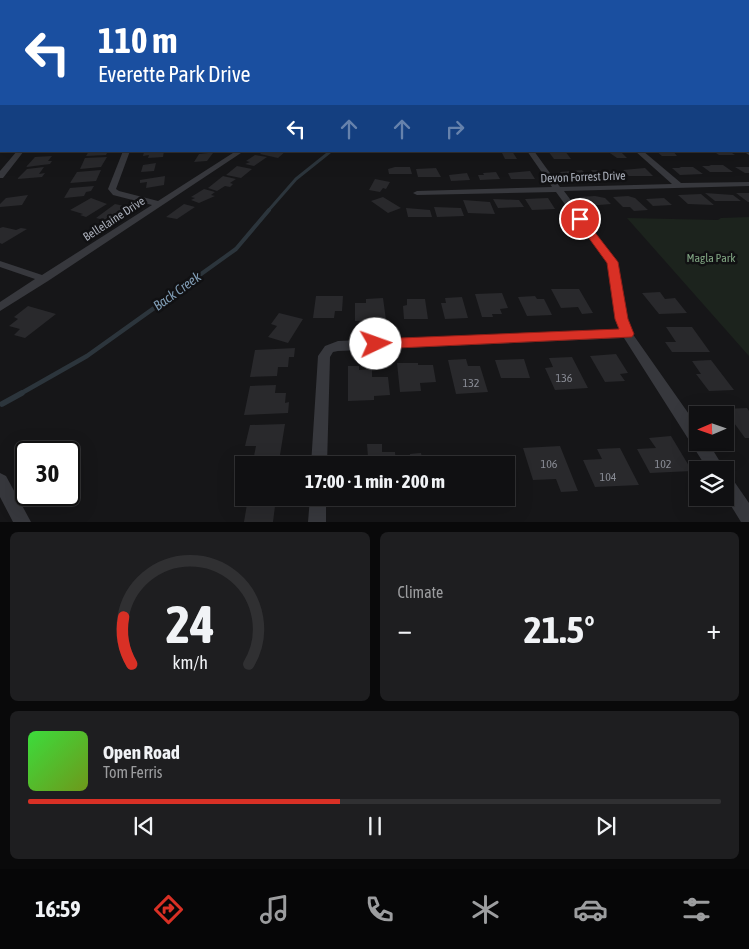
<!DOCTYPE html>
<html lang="en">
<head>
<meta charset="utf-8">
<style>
	:root { --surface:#101012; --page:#1e1e20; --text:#f1f3f6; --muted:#9c9d9f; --line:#303032; --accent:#d93025 }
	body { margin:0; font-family:"Asap Condensed",sans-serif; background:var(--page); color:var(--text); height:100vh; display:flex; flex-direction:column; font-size:19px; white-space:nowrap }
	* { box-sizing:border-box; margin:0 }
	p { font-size:16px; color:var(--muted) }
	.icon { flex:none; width:28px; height:28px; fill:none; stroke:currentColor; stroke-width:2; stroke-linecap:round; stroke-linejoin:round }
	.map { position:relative; height:522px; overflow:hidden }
	.details { display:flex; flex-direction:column; gap:10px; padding:10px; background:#09090a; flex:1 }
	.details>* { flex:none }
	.guide { position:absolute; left:0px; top:0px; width:750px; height:152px; box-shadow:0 5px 20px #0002,0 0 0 1px var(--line); background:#1a4fa0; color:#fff; overflow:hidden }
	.needle { width:32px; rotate:268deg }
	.fabs { position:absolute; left:689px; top:406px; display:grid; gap:10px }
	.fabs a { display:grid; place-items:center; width:45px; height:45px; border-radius:0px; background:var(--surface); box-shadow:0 5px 20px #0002,0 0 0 1px var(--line); font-size:25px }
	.speed { position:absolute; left:15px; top:441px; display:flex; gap:10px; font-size:25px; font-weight:700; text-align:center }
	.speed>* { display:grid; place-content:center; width:65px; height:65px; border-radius:50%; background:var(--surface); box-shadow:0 5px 20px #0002,0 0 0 1px var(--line); line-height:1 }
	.speed .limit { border:2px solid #111; border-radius:8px; background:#fff; color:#111 }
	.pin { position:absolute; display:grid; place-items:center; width:42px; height:42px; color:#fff; margin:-21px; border:2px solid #fff; border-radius:50%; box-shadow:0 1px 5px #0007 }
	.me { position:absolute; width:55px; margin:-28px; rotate:87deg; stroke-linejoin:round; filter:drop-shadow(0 0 4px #0008) }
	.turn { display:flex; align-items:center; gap:18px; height:105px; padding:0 15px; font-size:22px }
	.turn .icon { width:65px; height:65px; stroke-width:2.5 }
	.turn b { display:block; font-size:35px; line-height:42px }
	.lanes { display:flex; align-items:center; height:48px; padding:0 15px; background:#0003; justify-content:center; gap:25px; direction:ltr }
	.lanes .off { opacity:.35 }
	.big { font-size:38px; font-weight:700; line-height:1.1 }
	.details .card { flex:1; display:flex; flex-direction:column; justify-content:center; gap:8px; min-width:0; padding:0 18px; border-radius:8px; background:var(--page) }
	.details .dial { align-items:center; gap:0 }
	.dial svg { height:130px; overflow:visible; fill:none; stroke:var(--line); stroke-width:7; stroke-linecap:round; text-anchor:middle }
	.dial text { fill:var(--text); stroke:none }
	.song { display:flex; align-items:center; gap:15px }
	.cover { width:60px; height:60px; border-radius:8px; background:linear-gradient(135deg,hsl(120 70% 55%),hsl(80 70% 35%)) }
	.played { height:5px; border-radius:2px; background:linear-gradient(90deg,var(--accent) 45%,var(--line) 45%) }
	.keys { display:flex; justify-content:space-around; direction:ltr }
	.heat { display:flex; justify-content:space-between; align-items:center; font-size:28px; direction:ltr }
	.details .tiles { flex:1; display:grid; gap:10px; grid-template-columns:1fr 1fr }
	.card:last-child { grid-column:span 2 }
	.trip { position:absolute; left:235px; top:456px; width:280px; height:50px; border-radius:0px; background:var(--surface); box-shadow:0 5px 20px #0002,0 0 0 1px var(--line); font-weight:700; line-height:50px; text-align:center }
	.menu { display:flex; height:80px; justify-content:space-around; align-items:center; background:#060607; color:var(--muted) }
	.menu .icon { width:35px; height:35px }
	.menu .on { color:var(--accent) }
	.menu b { font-size:22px; color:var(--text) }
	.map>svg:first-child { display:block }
	.green { fill:#1c231d }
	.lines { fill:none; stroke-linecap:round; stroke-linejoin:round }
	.stream-far3 { stroke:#2c353c; stroke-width:3 }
	.stream-far2 { stroke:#2c353c; stroke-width:4 }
	.stream-far1 { stroke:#2c353c; stroke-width:4.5 }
	.stream { stroke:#2c353c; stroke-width:5.5 }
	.building { fill:#29292c }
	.street { fill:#37383d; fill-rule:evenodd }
	.primary { fill:#53555c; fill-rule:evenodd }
	.route { fill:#d93025; stroke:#8d1f18 }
	.labels { text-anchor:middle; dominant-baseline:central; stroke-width:5; stroke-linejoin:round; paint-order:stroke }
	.street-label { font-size:12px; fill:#a8adb8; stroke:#111113 }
	.park-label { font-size:12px; fill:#7fa381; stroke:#111113 }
	.near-number-label { font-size:12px; fill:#888b94 }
	.water-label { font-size:14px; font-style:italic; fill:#7f9bb3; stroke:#111113 }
</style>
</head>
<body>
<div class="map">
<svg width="749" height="522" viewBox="0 0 749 522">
	<rect width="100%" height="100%" fill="#161618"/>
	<path class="green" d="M749 217V356L627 218 718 220 721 218Z"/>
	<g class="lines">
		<path class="stream-far3" d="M268 211 296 179 331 151"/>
		<path class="stream-far2" d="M176 292 236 249 269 210"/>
		<path class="stream-far1" d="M20 394 87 356 178 291"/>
		<path class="stream" d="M2 404 22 393"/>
	</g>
	<path class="building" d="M89 151H108L106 155 86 156Z
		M164 151 163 157 148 158 149 155 143 156 144 152Z
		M263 151H286L278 158 260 154Z
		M501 151H512L517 159H505Z
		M548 151H565L571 159H554Z
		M607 151H620L627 158H617Z
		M656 151H673L677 156H662Z
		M713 151H729L735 155H719Z
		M208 153H213L207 161 194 162 199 154Z
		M255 155 267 157 254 166 245 164 250 162 246 161Z
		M52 156 48 161H52L50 164 26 167 35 157Z
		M107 157 101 167 80 169 85 158Z
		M156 163 154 171 141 172 143 165Z
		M709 165H723L733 172H710L702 166H711Z
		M237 166 252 169 241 178 226 175Z
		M44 167 39 174 45 173 42 177 17 179 27 169Z
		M395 167H410L412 174H389L388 169Z
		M679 167H693L703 174 680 175 672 168H681Z
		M735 167H749V173H745Z
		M436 168 441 177H418L416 169Z
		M645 168 653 176H629L623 170Z
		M101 170 96 181 70 183 77 172Z
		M582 170 588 177 565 178 560 172Z
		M591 170 615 171 621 177 598 178Z
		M530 171 535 179H511L508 173Z
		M496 172 500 179 480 180 478 175H484L483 173Z
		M467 173 470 180 451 181 449 175Z
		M165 176 164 185 146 188 147 182 140 183V180Z
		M223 176 236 179 230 183 233 184 230 187 225 186 217 191 208 188Z
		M375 179 390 182 386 189 383 188 380 192 369 190Z
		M94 186 91 191 86 192 84 196 64 198 70 188Z
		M204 189 215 192 211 195 215 196 199 203 191 200 195 198 191 197Z
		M705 193 733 195 741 201H715Z
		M736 193H749V202H748Z
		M701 194 714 205 688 204 678 195Z
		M28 195 22 205 0 207V204L6 198Z
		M595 196 605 198 611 204 587 206 579 197Z
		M628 196 635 198 648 210 634 211 630 207H623L613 197Z
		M383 197 401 208 388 213 371 201Z
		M91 198 107 204 86 217 80 215 83 214 70 210Z
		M548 198 555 209 532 210 525 199Z
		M664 198 672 205 653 206 646 199Z
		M493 199 519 200 524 207 498 208Z
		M463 200 490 202 495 214 468 213Z
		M115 204 124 206 121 208 130 210 112 222 96 218Z
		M184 204 195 207 177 219 166 217Z
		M434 207 461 208 464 216 437 217Z
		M406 208 430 210 432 217H408Z
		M3 227 16 230 21 228 27 229 2 244 0 243V228Z
		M551 289H579L593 313 582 314 578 307 561 308Z
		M660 292 665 299 675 298 687 313 659 314 642 293Z
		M502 293 508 308 500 309 502 314H492L493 317H482L475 294Z
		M316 296H343L342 311H335L334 318H313Z
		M535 296 537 299H544L552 315 527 316 518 297Z
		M462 297 468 318 445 319 441 303H446L445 298Z
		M383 298 386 320 355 321V303H366V299Z
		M407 299H425L428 319H404L403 306 407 305Z
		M28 306 56 314 25 338 14 335 20 329 9 326 18 319 14 317Z
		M279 313 303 319 288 343 268 337 277 326 271 324Z
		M666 327H692L710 352H672L665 342H676Z
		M295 348 294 357H289L288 367H278L277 376 250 377 255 350Z
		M616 354 628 373 620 374 625 381 605 382 590 356Z
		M572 357 588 388 555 390 545 368 553 367 549 358Z
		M466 359 468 366H480L488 392 456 394 448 360Z
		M524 359 530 378H501L495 360Z
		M711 360 734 390 709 391 696 374H701L692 361Z
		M397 363H418V365H433L436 382 420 383 421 391 400 392Z
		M348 366H359V370L372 369V377H388L390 395 374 396V400L348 401Z
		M276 385 275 393H286L285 403 289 402 288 413 244 415 250 386Z
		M747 408 749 411V438H745L724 409Z
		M285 424 280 455 254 456 256 446H245L250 425Z
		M671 436 692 471 650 473 637 449 656 448 649 438Z
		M367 444H382V452H395L396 465H357L356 458 368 457Z
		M560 446 578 491 561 492 556 479 533 480 523 448Z
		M620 448 639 485 595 487 583 460 602 459 597 449Z
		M421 453 422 458 453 457 454 465H411L410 454Z
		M507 462 515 493H506V465H472L471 463Z
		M240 478H244V498H276L273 522H244L247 504H235Z"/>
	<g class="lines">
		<path class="street" d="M0 76H1V78H0Z
			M749 150V155L743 151H749Z
			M17 151H24L3 178H0V171Z
			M123 151H130L116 189 119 191 158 201 236 151H244L48 281 0 311V302L35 279 0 267V261L42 275 152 205 113 195 108 189Z
			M527 151H534L560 187 672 184 635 151H643L681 183 749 182V186L564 191 617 262 627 319 632 333 698 427V442H708L725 470H708L624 338 338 351 333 352 330 357 327 465H311L318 356 325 346 338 341 619 330 615 319 607 262 556 192 417 195 413 193 417 191 552 187Z
			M0 473 6 476 31 522H13L0 497Z
			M725 474 731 477 749 503V522H741L725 496Z
			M310 498H326V522H308Z"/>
		<path class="primary" d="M0 62H1V66H0Z"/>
	</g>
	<linearGradient id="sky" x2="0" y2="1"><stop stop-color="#0c0c0d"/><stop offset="0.43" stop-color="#363c48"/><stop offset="1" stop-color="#363c48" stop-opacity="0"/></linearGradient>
	<rect width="749" height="127" fill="url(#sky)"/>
	<path class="route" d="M580 216 583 217 618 262 628 319 634 334 632 337 376 349 371 348 369 344 371 340 376 339 619 329 615 319 607 263 575 219Z"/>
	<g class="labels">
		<g class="street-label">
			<text transform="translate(583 177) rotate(-2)">Devon Forrest Drive</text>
			<text transform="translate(114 219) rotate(-33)">Bellelaine Drive</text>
		</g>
		<g class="park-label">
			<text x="711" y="258">Magla Park</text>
		</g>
		<g class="near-number-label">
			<text x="564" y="378">136</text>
			<text x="471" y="383">132</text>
			<text x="549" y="464">106</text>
			<text x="663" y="464">102</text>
			<text x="608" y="477">104</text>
		</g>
		<g class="water-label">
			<text transform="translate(177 291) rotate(-36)">Back Creek</text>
		</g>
	</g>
</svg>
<div class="fabs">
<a><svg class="needle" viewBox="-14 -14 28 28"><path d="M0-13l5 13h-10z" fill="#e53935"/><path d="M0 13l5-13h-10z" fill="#9c9d9f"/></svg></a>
<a><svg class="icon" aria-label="layers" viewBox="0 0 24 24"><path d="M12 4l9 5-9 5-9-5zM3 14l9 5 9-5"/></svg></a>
</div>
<div class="speed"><div class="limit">30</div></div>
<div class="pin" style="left:580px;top:219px;background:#d93025"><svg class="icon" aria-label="arrive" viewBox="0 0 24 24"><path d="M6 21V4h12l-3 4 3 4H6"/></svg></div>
<svg class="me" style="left:376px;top:344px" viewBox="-20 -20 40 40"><circle r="19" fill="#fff"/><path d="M0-13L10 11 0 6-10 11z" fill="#d93025"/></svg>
<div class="trip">17:00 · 1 min · 200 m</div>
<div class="guide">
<div class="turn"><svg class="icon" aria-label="left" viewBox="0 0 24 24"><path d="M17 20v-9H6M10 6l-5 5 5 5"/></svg><div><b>110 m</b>Everette Park Drive</div></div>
<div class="lanes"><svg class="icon" aria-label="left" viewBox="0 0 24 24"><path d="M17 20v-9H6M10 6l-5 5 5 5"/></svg><svg class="icon off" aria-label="ahead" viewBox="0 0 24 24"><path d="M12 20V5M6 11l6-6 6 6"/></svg><svg class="icon off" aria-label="ahead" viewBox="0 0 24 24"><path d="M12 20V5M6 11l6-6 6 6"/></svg><svg class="icon off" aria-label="right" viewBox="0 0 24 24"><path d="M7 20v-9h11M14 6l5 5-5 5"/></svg></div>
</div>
</div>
<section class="details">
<div class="tiles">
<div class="card dial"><svg viewBox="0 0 100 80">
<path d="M14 69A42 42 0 1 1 86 69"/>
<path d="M14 69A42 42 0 0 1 9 40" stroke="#d93025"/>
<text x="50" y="56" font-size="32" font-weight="700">24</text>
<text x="50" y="72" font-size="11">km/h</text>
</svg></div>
<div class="card"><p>Climate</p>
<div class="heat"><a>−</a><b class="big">21.5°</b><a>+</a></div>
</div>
<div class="card">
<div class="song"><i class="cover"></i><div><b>Open Road</b><p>Tom Ferris</p></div></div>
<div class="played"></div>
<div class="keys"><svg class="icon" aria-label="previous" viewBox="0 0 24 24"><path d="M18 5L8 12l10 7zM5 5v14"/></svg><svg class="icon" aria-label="pause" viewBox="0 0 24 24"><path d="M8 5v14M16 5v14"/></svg><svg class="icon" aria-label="next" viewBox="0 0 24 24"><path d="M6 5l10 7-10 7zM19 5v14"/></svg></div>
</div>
</div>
</section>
<nav class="menu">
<b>16:59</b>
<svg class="icon on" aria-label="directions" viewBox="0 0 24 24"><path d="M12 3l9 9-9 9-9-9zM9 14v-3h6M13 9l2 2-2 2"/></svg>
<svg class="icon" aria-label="music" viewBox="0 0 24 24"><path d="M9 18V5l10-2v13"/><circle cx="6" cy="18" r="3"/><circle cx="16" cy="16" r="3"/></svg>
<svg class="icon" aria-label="phone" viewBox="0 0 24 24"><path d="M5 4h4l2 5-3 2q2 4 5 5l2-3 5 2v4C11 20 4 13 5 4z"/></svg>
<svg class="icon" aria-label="climate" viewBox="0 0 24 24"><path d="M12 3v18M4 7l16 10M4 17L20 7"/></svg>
<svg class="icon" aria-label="car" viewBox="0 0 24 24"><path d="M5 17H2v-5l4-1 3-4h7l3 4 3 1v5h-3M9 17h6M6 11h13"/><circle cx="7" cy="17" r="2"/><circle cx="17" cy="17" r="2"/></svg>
<svg class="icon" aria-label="filters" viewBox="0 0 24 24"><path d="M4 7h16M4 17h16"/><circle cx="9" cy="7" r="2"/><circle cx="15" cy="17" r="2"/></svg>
</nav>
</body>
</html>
